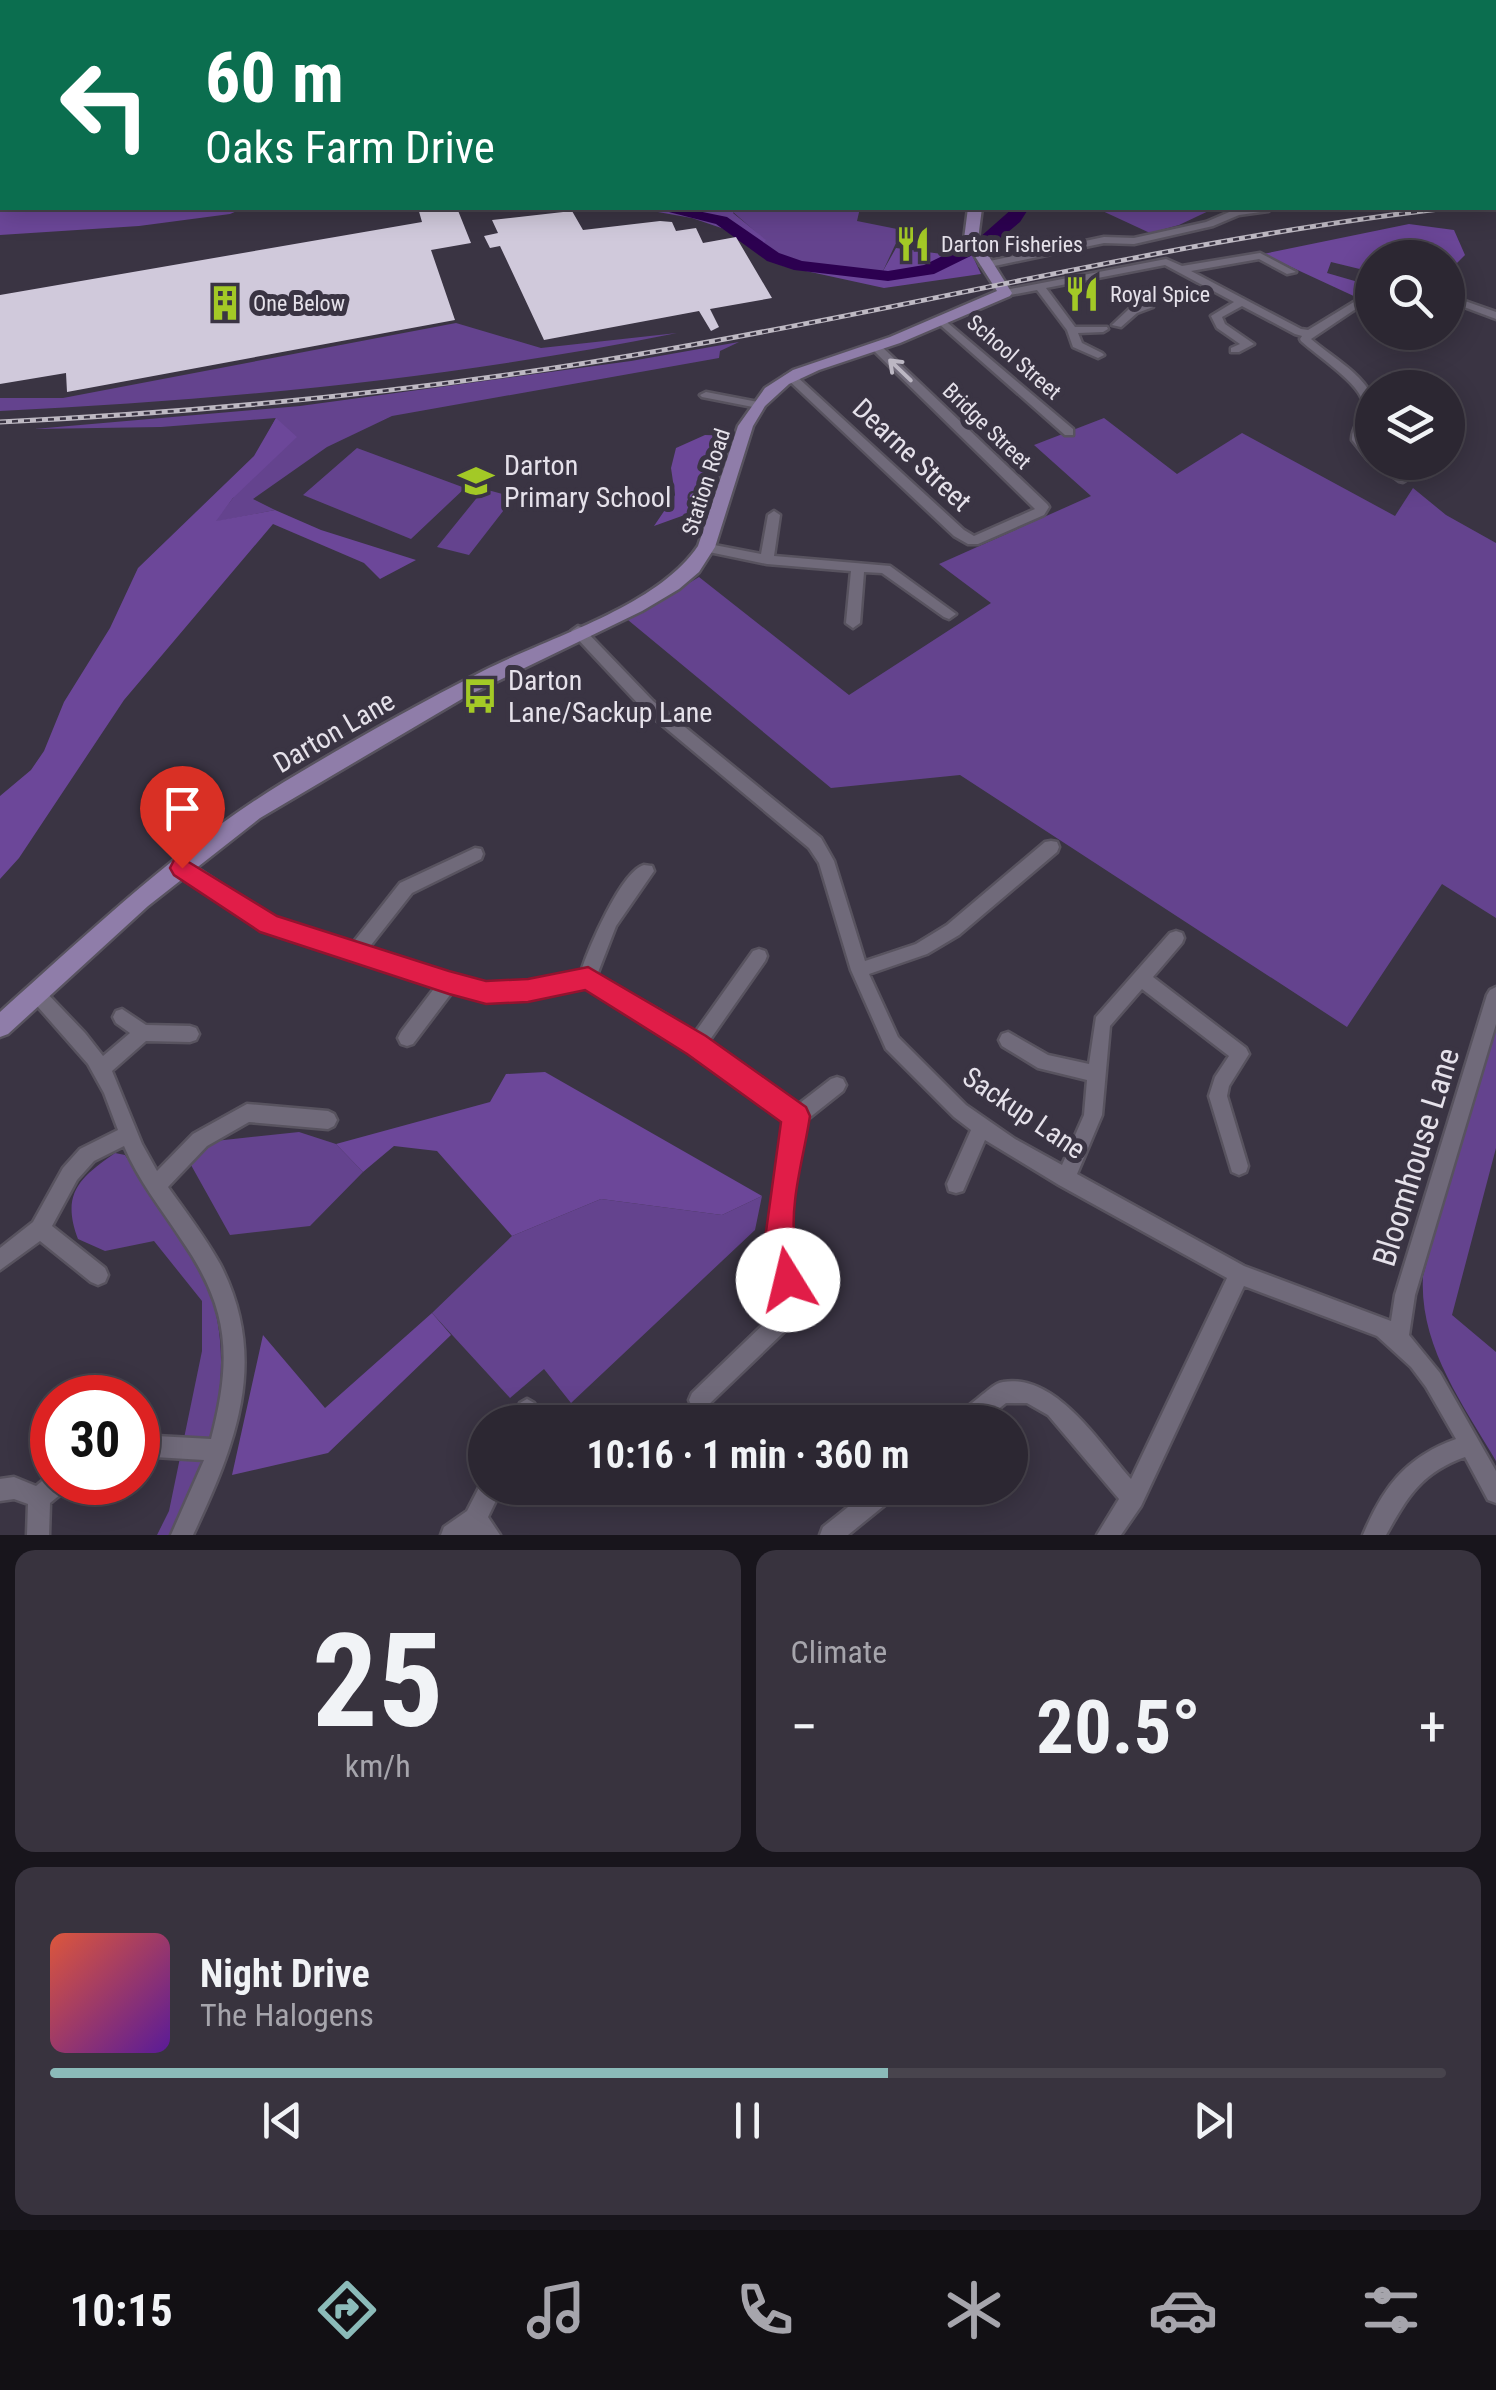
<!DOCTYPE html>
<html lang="en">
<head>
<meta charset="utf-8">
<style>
	:root { --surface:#2c2732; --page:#38333e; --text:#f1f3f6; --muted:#a6a5ac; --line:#48444d; --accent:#8bbbb9 }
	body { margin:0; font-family:"Roboto Condensed",sans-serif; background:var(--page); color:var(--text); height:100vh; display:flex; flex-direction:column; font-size:38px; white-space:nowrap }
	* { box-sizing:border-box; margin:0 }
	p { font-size:32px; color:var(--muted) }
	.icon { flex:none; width:55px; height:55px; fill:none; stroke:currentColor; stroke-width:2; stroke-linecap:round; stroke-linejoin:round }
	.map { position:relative; height:1535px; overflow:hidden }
	.panel { display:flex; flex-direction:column; gap:15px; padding:15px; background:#18151c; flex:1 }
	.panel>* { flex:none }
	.hud { position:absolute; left:0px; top:0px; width:1498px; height:210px; box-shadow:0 5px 25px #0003,0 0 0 2px var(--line); background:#0b6e4f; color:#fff; overflow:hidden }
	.fabs { position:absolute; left:1355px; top:240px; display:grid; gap:20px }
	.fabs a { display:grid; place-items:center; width:110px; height:110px; border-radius:50%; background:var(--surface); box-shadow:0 5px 25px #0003,0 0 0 2px var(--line); font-size:50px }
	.speed { position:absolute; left:30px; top:1375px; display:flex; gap:20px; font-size:50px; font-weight:700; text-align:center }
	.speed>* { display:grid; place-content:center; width:130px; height:130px; border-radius:50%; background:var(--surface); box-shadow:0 5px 25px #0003,0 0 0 2px var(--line); line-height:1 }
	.speed .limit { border:15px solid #d22; background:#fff; color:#111 }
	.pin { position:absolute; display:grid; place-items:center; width:85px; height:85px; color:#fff; margin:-102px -42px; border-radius:50% 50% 50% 0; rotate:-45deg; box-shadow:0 0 10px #0007 }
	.pin .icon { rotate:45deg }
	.me { position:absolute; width:110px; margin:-55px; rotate:351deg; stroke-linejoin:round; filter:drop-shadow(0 0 8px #0008) }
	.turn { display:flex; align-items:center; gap:35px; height:210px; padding:0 40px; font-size:45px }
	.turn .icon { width:130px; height:130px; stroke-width:2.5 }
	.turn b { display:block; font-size:70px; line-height:85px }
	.big { font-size:75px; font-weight:700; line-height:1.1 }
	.panel .tile { flex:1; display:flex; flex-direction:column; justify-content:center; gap:15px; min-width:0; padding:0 35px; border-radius:20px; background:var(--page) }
	.panel .dial { align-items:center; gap:0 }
	.dial b { font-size:130px; line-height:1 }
	.song { display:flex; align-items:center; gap:30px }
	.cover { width:120px; height:120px; border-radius:15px; background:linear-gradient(135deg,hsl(10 70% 55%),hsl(270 70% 35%)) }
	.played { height:10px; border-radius:5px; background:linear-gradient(90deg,var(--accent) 60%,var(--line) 60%) }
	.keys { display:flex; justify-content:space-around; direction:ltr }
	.heat { display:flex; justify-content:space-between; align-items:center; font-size:55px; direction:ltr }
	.panel .tiles { flex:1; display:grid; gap:15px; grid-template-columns:1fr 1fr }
	.tile:last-child { grid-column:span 2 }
	.trip { position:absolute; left:468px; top:1405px; width:560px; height:100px; border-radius:50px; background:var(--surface); box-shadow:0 5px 25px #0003,0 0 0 2px var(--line); font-weight:700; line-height:100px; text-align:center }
	.dock { display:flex; height:160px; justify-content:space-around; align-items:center; background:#121014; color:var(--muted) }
	.dock .icon { width:70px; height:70px }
	.dock .on { color:var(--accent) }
	.dock b { font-size:45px; color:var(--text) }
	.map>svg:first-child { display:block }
	.green { fill:#64438e }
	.forest { fill:#6c4799 }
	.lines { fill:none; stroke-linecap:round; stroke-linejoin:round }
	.river { fill:#2c0050; fill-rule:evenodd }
	.building { fill:#d0c9db }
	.minor-casing { stroke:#58535f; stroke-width:5 }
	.major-casing { stroke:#58535f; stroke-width:5 }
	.highway-casing { stroke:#58535f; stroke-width:6 }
	.minor { fill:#706a7a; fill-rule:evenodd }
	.major { fill:#8f7da9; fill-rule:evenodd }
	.highway { fill:#a38ac8; fill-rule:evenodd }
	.rail-casing { stroke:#beb9c3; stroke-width:5 }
	.rail { stroke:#3a3443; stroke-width:2.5; stroke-dasharray:6; stroke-linecap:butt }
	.oneway { stroke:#bcb7c3 }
	.route { fill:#e11d48; stroke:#92132f; stroke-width:2.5 }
	.labels { text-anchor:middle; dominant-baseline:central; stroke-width:10; stroke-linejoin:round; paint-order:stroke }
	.far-poi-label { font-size:22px; fill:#e5e1ea; stroke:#3a3443; text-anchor:start }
	.far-street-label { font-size:22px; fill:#e5e1ea; stroke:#3a3443 }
	.street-label { font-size:28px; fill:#e5e1ea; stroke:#3a3443 }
	.poi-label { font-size:28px; fill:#e5e1ea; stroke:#3a3443; text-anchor:start }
	.near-street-label { font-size:32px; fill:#e5e1ea; stroke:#3a3443 }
</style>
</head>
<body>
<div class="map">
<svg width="1496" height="1535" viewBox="0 0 1496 1535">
	<rect width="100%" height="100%" fill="#3a3443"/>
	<path class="green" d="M737 208H860L857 221 902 230 883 271C842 267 797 269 762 245L765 240 733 212Z
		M1096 208H1215L1179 225 1150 233Z
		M456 323 541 348 677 333C454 378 228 400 0 411V398H63Z
		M739 342 720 351 719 358 392 416 327 447 253 499 275 510 214 522 233 498 276 418 161 427 34 429 300 406 631 361Z
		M1104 418 1177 474 1242 433 1395 516 1413 488 1446 515 1496 543V918L1442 884 1347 1027 960 775 831 788 628 620 699 577 849 695 991 603 939 564 1091 496 1034 445Z
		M357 448 465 488 411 539 303 495Z
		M484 489 514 497 469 555 437 547Z
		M1496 1014V1148L1452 1315 1496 1352V1461C1462 1403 1419 1345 1423 1276Z
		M299 1132 336 1144 363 1172 310 1226 230 1235 191 1165 215 1141Z
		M115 1153 125 1155C151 1195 189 1242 207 1285 239 1363 212 1466 169 1535H157L169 1511 202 1351V1301L154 1241 105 1251 78 1239C61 1194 79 1178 115 1153Z
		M762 1196 755 1230 571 1403 544 1369 510 1398 432 1313 512 1236 601 1199 722 1215Z"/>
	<path class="forest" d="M0 185 2 208H244L230 214 139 226 0 235Z
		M635 208H737L733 213 766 240 762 246C797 269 842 267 883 271L896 248 942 254 968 246 981 274 884 288 783 266 760 255 733 232 692 218Z
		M1409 224 1454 230 1465 255 1448 272V258H1372V272L1331 262 1327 273 1372 286V290L1358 298 1263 254Z
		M276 418 297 437 233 498 216 521 275 510 321 530 416 560 380 579 364 563 273 524 124 700 19 858 0 879V796L31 770 44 751 64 702 110 628 138 568 254 456Z
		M705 435 735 436 718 503 654 526 675 495 671 468 676 448Z
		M545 1072 762 1196 722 1215 601 1199 512 1236 437 1151 394 1146 363 1172 336 1144 490 1102 506 1074Z
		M432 1313 451 1335 328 1453 232 1475 263 1335 325 1408Z"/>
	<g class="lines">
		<path class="river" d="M1495 95H1496V103H1495Z
			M0 185 2 186V196L0 195Z
			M653 208H683L727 217 779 253 802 261 888 271 924 265 979 238 1013 208H1029L1020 222 991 246 934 274 888 281 794 270 767 261 716 224Z"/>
	</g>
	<path class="building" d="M418 208H457L471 243 431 250 455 320 67 392 66 373 0 384V295L422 222Z
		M572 211 583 230 660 221 672 222 676 231 696 228 703 243 736 237 772 298 710 309 719 327 711 331 699 311 544 340 500 246 490 248 484 236 498 233 492 220Z"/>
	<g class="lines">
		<defs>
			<path id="minor" d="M207 0H231L234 2H212Z
				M249 0H273L276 2H254Z
				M352 0H384L387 2H358Z
				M601 0H609L608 2H600Z
				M653 0H664L665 1 658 2Z
				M736 0H744L745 2H737Z
				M816 0H824L825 2H817Z
				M2 55V62L0 63V56Z
				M1249 208H1273L1268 211 1239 215 1213 226 1134 244 1104 243 985 268 980 265 985 262 1104 237 1134 238 1206 222 1234 210Z
				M1260 253 1296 272 1287 274 1259 259 1191 271 1301 329 1308 330 1372 291V298L1311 339C1328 354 1361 373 1370 393 1383 418 1350 429 1372 451V461L1368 460 1352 440C1351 426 1365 417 1363 403 1361 384 1316 355 1301 341L1300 339 1302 336 1295 334 1242 306 1222 317 1225 324 1254 344 1239 352H1231V348L1240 344 1217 328 1211 316 1234 302 1165 265 1046 288 1075 327H1107L1108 329 1103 332 1078 333 1082 343 1102 353 1104 355 1098 358 1073 347 1067 330 1037 290 1005 296 1000 293 1005 290 1166 259 1182 266Z
				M1448 295 1496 312V319L1448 301Z
				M1149 302 1153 303V307L1137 313 1121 327 1112 325 1129 309Z
				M942 318 1073 429V435H1065L938 323 937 321Z
				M876 344 880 345 1047 504 1049 507 1044 515 978 544H968L954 536 784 376 790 373 794 374 964 530 974 536 1035 509 872 349V345Z
				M706 392 758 402 764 405 758 408 702 397 700 395Z
				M1374 462H1389L1409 478 1403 482 1399 481Z
				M774 511 780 515 774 556 890 566 956 614 949 619 944 617 882 573 864 572 860 623 853 628 846 623 851 571 767 564 709 552 703 548 709 544 761 554 768 515Z
				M578 626 583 628 653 701 821 838 834 861 865 961 916 944 947 925 1045 842 1051 841 1057 842 1059 847 1057 852 959 935 927 954 869 974 898 1037 966 1105 1015 1139 1062 1165 1084 1115 1087 1080 1038 1068 1002 1046 999 1040 1002 1034 1008 1032 1048 1055 1089 1064 1096 1017 1170 933 1176 931 1182 933 1184 938 1182 943 1153 977 1246 1048 1249 1054 1229 1086 1227 1096 1248 1166 1246 1172 1239 1175 1232 1172 1209 1096 1215 1077 1229 1056 1142 989 1110 1026 1102 1115 1077 1174 1244 1266 1391 1321 1395 1295 1487 995 1490 990 1496 987V1024L1415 1295 1409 1335 1440 1373 1496 1471V1503L1488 1500 1465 1457C1421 1473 1408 1496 1386 1535H1363C1383 1487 1406 1457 1456 1439L1426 1387 1411 1367 1377 1336 1244 1286 1141 1506 1121 1535H1097L1119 1499 1048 1415 1027 1403H1006L982 1422H956C960 1410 973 1403 983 1394 989 1390 995 1383 1003 1382 1056 1373 1100 1444 1131 1479L1227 1278 1059 1185 985 1140 963 1191 956 1193 949 1191 947 1184 971 1130 954 1117 886 1049 851 970 819 863 809 848 643 709 573 634 571 631Z
				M475 848 481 849 483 854 481 859 412 893 368 949 486 985 528 983 581 972C588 950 621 871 644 865 646 865 649 866 652 866L654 871 616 926 597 975 667 1015 694 1034 753 951 759 949 765 951 767 956 765 961 707 1044 796 1106 831 1079 837 1077 843 1079 846 1085 843 1091 804 1122 791 1209 790 1239 800 1300 786 1330 706 1407 699 1410 692 1407 689 1400 692 1393 772 1316 780 1299 770 1239 771 1209 786 1121 655 1027 586 986 528 999 486 1001 453 991 413 1044 407 1046 401 1044 398 1038 401 1032 436 986 263 929 176 872 174 867 176 862 182 860 188 862 274 919 352 944 400 883Z
				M37 986 43 989 85 1033 103 1056 130 1033 116 1023 113 1017 116 1011 122 1009 146 1025 190 1026 196 1028 199 1034 196 1040 190 1042 146 1041 112 1071 142 1144 157 1171 193 1134 247 1104 328 1111 334 1114 337 1120 334 1126 328 1129 249 1122 207 1146 168 1187C186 1212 205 1237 220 1264 270 1360 235 1446 193 1535H171L204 1460 138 1456V1435L211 1439C232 1358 230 1309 181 1239 161 1208 138 1180 124 1146L94 1161 77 1180 52 1226 105 1268 108 1275 105 1282 98 1285 91 1282 40 1241 0 1270V1248L33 1222 63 1168 80 1149 118 1130 104 1093 88 1064 31 999 28 994 31 989Z
				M527 1399 534 1403 538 1410 532 1422H511L520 1403Z
				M52 1473V1482H69L66 1490 50 1503 49 1535H27L28 1504 14 1499 0 1501V1479L14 1477 36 1486Z
				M483 1480 485 1488H502L488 1517 500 1535H441L444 1527 467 1511Z
				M872 1488H899L896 1496 848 1535H820L823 1527Z"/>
			<path id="major" d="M968 208H982L978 239 1012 293 1010 296 900 343 819 370 789 384 765 406 753 426 715 547 699 572 679 589 642 611 467 696 260 818 148 906 8 1034 0 1037V1012C91 931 179 846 284 782 349 743 416 705 483 671 549 637 657 607 698 546L738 426 765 388 793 370 890 337 997 291 964 239Z"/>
			<path id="highway" d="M983 0H1013L1015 2H985Z
				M1041 0H1070L1072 2H1043Z
				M1495 28H1496V36H1495Z
				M0 66H2V74H0Z"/>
		</defs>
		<use href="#minor" class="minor-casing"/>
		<use href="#major" class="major-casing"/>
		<use href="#highway" class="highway-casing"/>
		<use href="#minor" class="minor"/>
		<use href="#major" class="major"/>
		<use href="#highway" class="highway"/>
		<defs>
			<path id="rail" d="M0 422C227 411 452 388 675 348 934 303 1187 238 1448 208"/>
		</defs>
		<use href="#rail" class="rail-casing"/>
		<use href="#rail" class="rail"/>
	</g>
	<defs><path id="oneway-shaft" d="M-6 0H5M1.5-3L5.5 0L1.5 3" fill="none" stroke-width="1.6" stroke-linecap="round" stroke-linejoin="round" transform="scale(2.5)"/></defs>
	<use class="oneway" href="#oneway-shaft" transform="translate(900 370) rotate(-136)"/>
	<path class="route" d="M182 858 277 916 449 971 486 981 528 979 588 967 706 1036 806 1107 810 1116C804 1157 789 1203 795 1244 798 1260 805 1274 798 1290L788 1295 777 1290 765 1239 781 1122 687 1054 585 990 528 1002 486 1004 449 994 260 932 174 875 170 868 174 860Z"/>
	<defs>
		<symbol id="restaurant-bare" viewBox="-9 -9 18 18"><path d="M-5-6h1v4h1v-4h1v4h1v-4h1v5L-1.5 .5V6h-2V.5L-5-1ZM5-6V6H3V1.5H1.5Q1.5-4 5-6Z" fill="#a3c926" stroke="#3a3443" stroke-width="2.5" paint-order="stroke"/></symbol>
		<symbol id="building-bare" viewBox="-9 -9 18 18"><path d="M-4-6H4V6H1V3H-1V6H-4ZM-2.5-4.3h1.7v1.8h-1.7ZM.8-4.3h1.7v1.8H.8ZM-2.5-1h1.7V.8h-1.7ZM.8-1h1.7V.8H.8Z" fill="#a3c926" stroke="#3a3443" stroke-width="2.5" paint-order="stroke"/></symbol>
		<symbol id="school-bare" viewBox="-9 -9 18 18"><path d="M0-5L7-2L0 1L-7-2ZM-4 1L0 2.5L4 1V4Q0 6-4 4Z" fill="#a3c926" stroke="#3a3443" stroke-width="2.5" paint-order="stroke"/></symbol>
		<symbol id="bus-bare" viewBox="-9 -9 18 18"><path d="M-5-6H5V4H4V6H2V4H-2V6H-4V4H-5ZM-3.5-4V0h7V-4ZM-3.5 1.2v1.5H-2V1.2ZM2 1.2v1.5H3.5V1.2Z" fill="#a3c926" stroke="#3a3443" stroke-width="2.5" paint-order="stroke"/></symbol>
	</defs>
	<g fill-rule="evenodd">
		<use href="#restaurant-bare" x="888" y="219" width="50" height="50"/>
		<use href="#restaurant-bare" x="1057" y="269" width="50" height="50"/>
		<use href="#building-bare" x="200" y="278" width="50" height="50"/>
		<use href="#school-bare" x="451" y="456" width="50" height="50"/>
		<use href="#bus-bare" x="455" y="671" width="50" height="50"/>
	</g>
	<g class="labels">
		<g class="far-poi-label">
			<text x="941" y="244">Darton Fisheries</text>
			<text x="1110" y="294">Royal Spice</text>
			<text x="253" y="303">One Below</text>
		</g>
		<g class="far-street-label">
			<text transform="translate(1014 357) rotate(41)">School Street</text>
			<text transform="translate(987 426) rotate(44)">Bridge Street</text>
			<text transform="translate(706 482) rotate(-72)">Station Road</text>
		</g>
		<g class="street-label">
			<text transform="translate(912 455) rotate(43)">Dearne Street</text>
			<text transform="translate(334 732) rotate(-30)">Darton Lane</text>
			<text transform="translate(1024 1113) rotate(34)">Sackup Lane</text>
		</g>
		<g class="poi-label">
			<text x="504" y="465">Darton<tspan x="504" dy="32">Primary School</tspan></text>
			<text x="508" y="680">Darton<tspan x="508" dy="32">Lane/Sackup Lane</tspan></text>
		</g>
		<g class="near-street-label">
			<text transform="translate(1416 1157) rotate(-73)">Bloomhouse Lane</text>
		</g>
	</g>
</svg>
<div class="fabs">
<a><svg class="icon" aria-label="search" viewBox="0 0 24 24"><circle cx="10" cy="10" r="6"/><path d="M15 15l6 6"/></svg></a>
<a><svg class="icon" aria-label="layers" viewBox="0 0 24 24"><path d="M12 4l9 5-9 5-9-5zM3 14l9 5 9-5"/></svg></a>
</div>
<div class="speed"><div class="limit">30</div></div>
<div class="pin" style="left:182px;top:868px;background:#d93025"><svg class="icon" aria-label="arrive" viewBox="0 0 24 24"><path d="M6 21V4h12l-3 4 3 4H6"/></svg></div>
<svg class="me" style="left:788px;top:1280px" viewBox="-20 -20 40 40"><circle r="19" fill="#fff"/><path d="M0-13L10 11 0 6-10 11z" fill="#e11d48"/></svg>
<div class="trip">10:16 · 1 min · 360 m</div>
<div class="hud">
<div class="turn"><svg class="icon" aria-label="left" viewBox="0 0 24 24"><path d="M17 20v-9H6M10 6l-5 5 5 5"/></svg><div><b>60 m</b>Oaks Farm Drive</div></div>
</div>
</div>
<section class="panel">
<div class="tiles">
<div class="tile dial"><b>25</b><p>km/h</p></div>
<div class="tile"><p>Climate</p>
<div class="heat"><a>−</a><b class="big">20.5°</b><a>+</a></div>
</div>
<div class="tile">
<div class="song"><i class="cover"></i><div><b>Night Drive</b><p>The Halogens</p></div></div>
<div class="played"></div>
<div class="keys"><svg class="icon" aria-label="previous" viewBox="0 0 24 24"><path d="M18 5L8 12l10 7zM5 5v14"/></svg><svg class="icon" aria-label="pause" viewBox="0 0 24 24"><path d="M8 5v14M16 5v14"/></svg><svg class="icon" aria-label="next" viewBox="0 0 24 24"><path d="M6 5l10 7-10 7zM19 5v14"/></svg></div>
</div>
</div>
</section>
<nav class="dock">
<b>10:15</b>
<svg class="icon on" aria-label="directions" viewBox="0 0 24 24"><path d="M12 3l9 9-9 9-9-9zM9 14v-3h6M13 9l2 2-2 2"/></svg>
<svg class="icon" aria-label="music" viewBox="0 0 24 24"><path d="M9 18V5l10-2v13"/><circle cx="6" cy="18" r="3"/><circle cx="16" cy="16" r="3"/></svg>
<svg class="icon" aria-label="phone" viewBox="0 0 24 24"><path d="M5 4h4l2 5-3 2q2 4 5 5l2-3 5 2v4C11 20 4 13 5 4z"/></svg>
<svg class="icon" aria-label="climate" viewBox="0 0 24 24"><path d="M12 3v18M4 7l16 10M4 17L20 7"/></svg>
<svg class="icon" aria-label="car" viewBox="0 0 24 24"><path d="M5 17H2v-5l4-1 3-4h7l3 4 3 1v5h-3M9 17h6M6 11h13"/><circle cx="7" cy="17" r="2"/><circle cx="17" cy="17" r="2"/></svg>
<svg class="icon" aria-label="filters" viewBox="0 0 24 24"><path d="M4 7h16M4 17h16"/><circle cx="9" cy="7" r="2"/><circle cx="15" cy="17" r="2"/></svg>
</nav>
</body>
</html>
